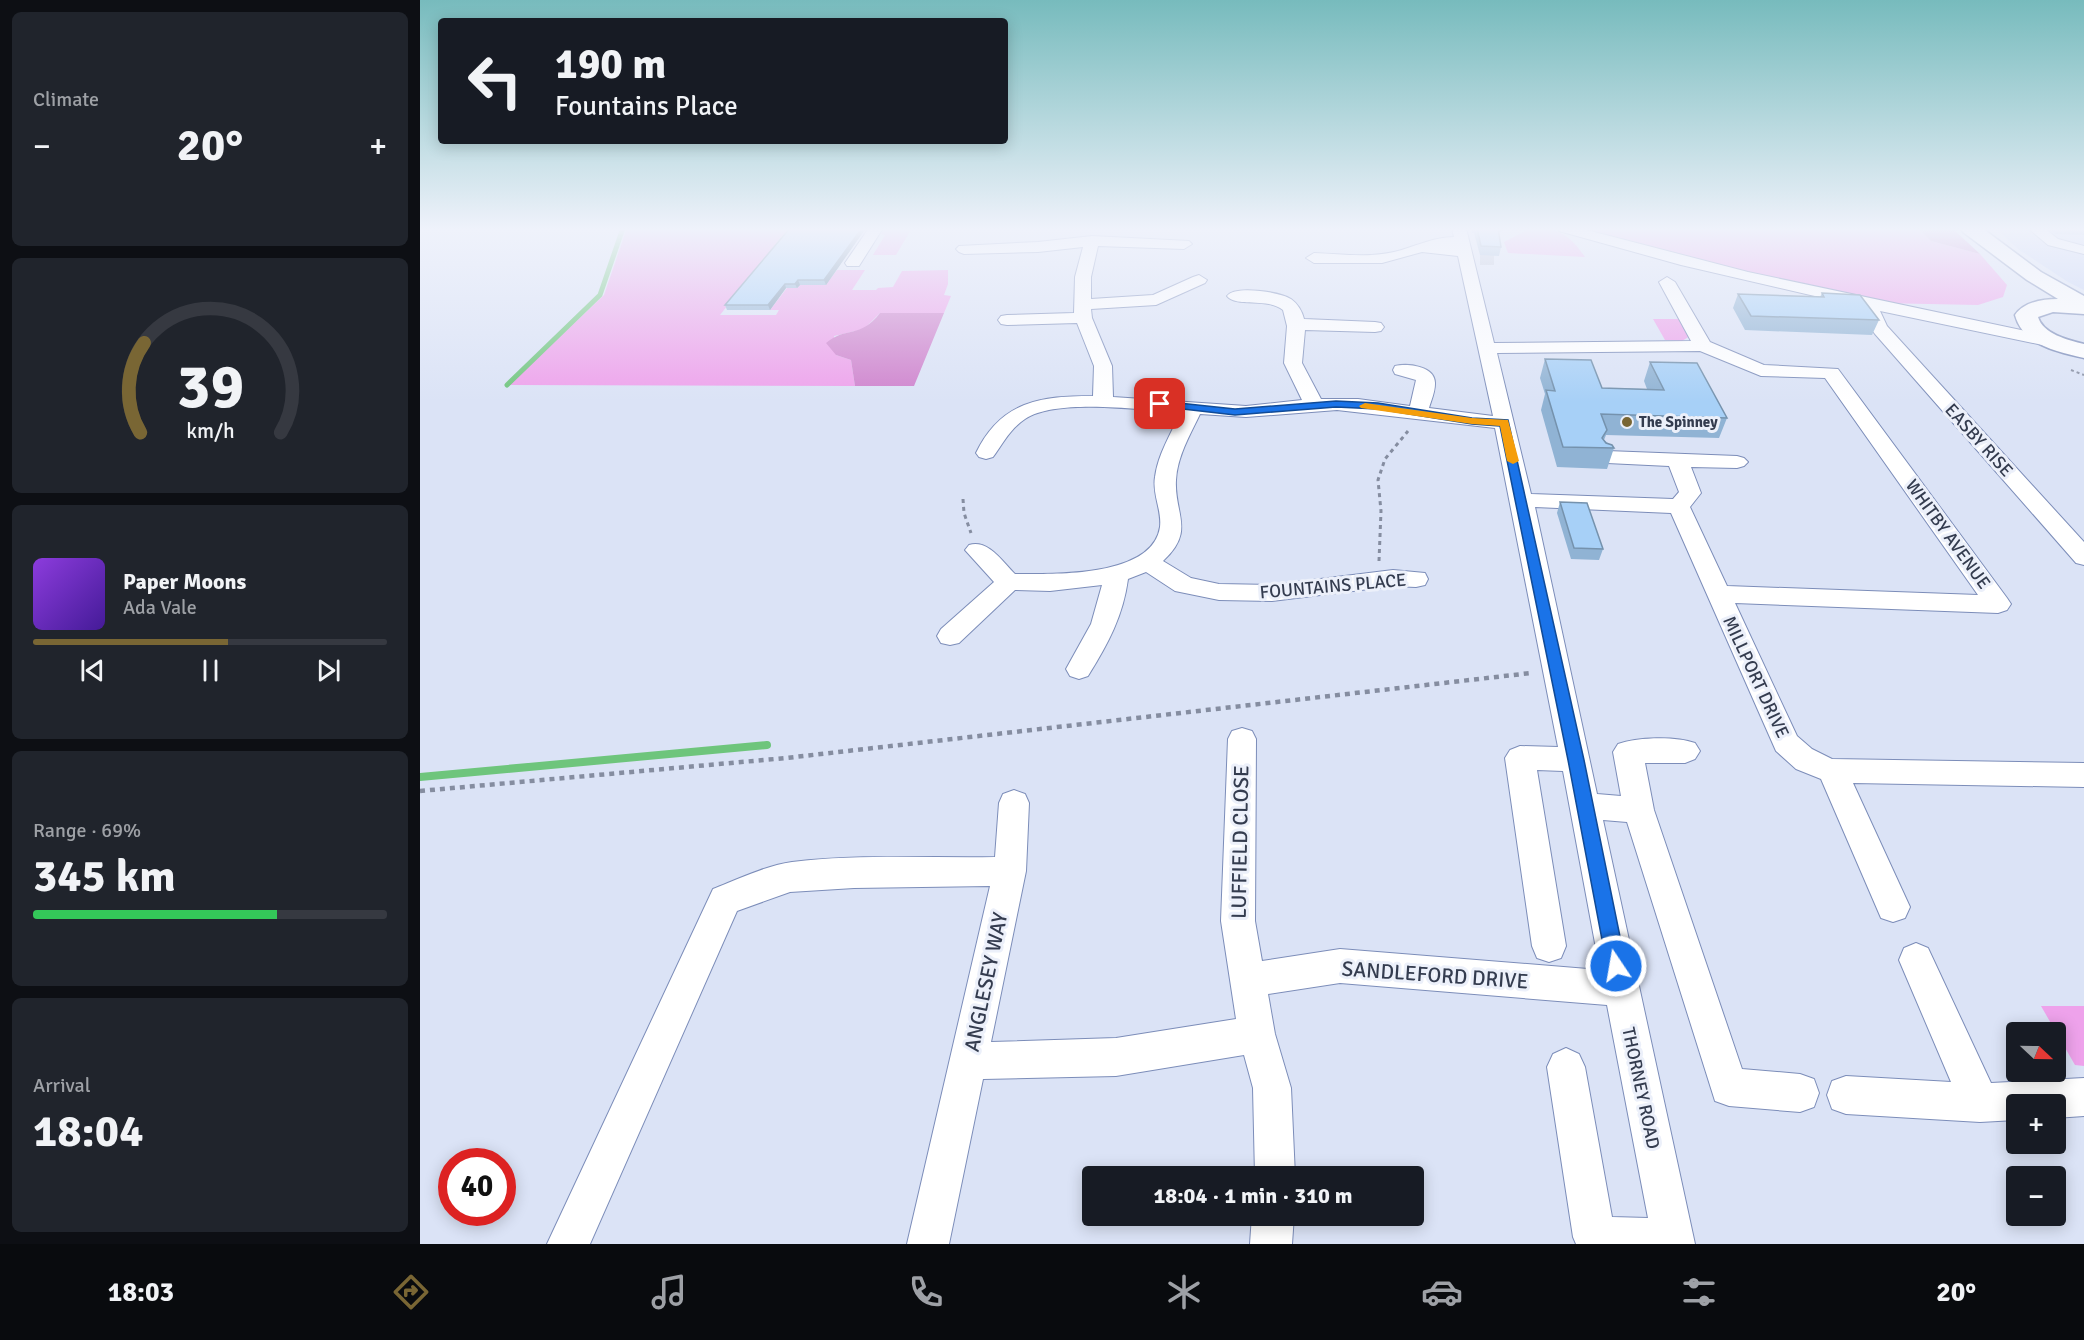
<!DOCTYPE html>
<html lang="en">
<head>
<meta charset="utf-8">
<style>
	:root { --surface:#171b24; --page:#20242c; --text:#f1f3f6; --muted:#9ea1a6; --line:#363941; --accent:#796634 }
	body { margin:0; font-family:Signika,sans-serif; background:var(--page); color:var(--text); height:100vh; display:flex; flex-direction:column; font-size:22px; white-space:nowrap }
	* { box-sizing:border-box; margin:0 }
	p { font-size:20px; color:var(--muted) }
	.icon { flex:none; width:33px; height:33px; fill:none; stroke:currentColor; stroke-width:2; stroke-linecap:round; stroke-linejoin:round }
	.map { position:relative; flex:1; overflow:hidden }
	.panel { display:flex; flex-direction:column; gap:12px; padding:12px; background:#0d0f14; width:420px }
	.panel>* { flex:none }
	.top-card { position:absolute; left:18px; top:18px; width:570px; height:126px; border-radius:6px; box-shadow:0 3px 15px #0003; background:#171b24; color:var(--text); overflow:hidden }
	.needle { width:39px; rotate:112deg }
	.tools { position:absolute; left:1586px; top:1022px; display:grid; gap:12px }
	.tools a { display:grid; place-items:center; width:60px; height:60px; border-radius:6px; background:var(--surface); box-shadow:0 3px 15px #0003; font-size:30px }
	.speed { position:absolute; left:18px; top:1148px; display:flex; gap:12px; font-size:30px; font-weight:700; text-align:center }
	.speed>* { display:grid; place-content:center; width:78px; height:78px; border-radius:50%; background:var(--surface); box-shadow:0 3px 15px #0003; line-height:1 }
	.speed .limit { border:9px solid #d22; background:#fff; color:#111 }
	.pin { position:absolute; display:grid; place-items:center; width:51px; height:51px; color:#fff; margin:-26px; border-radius:12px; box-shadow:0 3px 9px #0006 }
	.me { position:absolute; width:66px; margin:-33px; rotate:348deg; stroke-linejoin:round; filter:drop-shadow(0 0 4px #0008) }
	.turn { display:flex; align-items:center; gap:21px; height:126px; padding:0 18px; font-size:27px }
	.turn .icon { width:78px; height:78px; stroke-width:2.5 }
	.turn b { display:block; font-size:42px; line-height:51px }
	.big { font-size:45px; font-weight:700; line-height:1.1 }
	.panel .tile { flex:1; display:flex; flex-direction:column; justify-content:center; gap:9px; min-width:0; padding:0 21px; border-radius:9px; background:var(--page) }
	.panel .dial { align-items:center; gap:0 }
	.dial svg { height:156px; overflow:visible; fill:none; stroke:var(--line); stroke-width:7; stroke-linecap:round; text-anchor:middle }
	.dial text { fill:var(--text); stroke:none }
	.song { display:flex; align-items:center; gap:18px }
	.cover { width:72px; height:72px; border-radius:9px; background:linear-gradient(135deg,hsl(270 70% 55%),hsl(260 70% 35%)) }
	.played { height:6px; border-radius:3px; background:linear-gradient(90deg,var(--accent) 55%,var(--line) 55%) }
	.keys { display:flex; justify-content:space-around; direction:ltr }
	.heat { display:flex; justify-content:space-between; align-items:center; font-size:33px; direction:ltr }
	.charge { height:9px; border-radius:4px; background:linear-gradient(90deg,#34c759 69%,var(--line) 0) }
	.trip { position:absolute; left:662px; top:1166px; width:342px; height:60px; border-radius:6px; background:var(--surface); box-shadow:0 3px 15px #0003; font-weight:700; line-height:60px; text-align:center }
	.dock { display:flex; height:96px; justify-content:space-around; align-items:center; background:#090b0e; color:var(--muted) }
	.dock .icon { width:42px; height:42px }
	.dock .on { color:var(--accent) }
	.dock b { font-size:27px; color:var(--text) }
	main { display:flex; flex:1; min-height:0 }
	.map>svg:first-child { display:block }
	.built { fill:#c8d5f6 }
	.green { fill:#eea2eb }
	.forest { fill:#cf83cd }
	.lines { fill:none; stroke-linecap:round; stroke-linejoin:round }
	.stream-far1 { stroke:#6ec57c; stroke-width:5 }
	.stream { stroke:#6ec57c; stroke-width:8 }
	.minor-tunnel { stroke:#bac2d5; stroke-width:16; stroke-dasharray:16 8; stroke-linecap:butt }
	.minor-casing { stroke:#7c8db9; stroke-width:2 }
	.highway-casing { stroke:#7c8db9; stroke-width:3 }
	.path-far2 { stroke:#858da0; stroke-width:2; stroke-dasharray:3 3; stroke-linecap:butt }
	.path-far1 { stroke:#858da0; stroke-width:3; stroke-dasharray:4 4; stroke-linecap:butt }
	.path { stroke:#858da0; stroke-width:4.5; stroke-dasharray:5 5; stroke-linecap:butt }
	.minor { fill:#fff; fill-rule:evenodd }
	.highway { fill:#fff; fill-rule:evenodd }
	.wall { fill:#90b3d4 }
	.shaded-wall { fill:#7592ad }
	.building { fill:#a7d0f7; stroke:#7592ad; stroke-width:1.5 }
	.route { fill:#1a73e8; stroke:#114b97; stroke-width:1.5 }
	.slow { fill:#f59e0b }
	.poi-dot { fill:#796634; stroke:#ecf0fa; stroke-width:2 }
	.labels { text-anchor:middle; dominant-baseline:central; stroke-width:6; stroke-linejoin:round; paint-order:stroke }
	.far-poi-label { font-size:15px; font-weight:bold; fill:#343c4f; stroke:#ecf0fa; text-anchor:start }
	.street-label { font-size:18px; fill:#343c4f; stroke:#ecf0fa }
	.near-street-label { font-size:21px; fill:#343c4f; stroke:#ecf0fa }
</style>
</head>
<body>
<main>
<section class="panel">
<div class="tile"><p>Climate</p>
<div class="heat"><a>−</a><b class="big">20°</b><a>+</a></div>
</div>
<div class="tile dial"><svg viewBox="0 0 100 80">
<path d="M14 69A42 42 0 1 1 86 69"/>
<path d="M14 69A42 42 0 0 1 16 23" stroke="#796634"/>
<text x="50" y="56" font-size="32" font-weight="700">39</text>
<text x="50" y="72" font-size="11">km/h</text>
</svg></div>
<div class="tile">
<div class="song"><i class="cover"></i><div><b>Paper Moons</b><p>Ada Vale</p></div></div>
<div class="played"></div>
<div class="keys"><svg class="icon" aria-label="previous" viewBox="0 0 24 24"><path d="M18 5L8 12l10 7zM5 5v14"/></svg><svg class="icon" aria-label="pause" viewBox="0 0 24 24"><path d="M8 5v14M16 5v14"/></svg><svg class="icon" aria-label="next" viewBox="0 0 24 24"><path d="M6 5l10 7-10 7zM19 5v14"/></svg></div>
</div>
<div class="tile"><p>Range · 69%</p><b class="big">345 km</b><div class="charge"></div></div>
<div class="tile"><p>Arrival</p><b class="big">18:04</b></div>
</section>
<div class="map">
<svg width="1664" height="1244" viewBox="0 0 1664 1244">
	<rect width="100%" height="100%" fill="#dbe3f6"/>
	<path class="built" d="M1575 228H1664V290L1648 282 1598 249Z"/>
	<path class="green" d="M207 228H376L370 236H362L300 315H356L359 310H350L367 288H377L380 285H405L417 270H445L432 290H456L458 288 473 287 482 271 528 270V284L524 295 531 296 524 313H460L444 329 414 336 416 355 431 360 435 386 89 385 184 295Z
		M470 228H492L476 255H453L465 235 461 234 463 230H469Z
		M1111 228C1139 228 1150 235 1165 257L1088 253 1084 242Z
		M1151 228H1498L1511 241 1560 254 1587 285 1583 297 1558 305 1459 303 1288 264Z
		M1233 319H1261L1270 336 1262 341 1245 340Z
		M1621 1006H1664V1066L1655 1065Z"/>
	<path class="forest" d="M1498 228H1532L1560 254 1511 241Z
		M460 313H524L494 386H435L431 360 416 355 406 343C426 326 440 339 460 313Z"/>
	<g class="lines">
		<path class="stream-far1" d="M87 385 180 295 203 228"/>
		<path class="stream" d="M0 777 347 745"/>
		<path class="minor-tunnel" d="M1060 257H1074"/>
		<defs>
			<path id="minor" d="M449 228H463L439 266H427L425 263Z
				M1032 228H1046L1074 343 1271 341 1239 282 1247 277 1255 282 1290 342 1344 365 1418 369 1587 598 1591 604 1587 610 1578 613 1315 603 1377 736 1392 749 1412 759 1664 763V787L1433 783 1490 907 1485 918 1473 922 1461 918 1401 779 1376 769 1356 751 1251 513 1115 507 1177 794 1201 796 1193 752 1198 744C1217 737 1256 736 1275 743L1280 751 1275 759 1265 763H1225L1234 810 1322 1069 1380 1074 1394 1079 1399 1093 1394 1107 1380 1112 1309 1106 1295 1101 1207 822 1183 820 1275 1244H1156L1153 1237 1127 1067 1133 1054 1146 1048 1159 1054 1165 1067 1192 1217 1228 1218 1187 1005 920 983 848 994 855 1034 871 1088 875 1176H835L833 1088 824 1055 696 1076 563 1079 529 1244H487L570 886 434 888 370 892 317 911 170 1244H127L293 889C318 879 345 866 372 862 438 854 508 858 575 857L579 803 583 794 594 790 605 794 609 803 606 871 571 1042 696 1038 816 1019 801 921 808 739 812 731 822 728 832 731 836 739 835 921 842 961 920 949 1180 970 1143 771 1117 770 1146 946 1141 958 1129 962 1117 958 1112 946 1085 758 1090 750 1100 746 1138 747 1075 428 917 410 826 417 780 414C770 435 757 457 756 480 754 514 776 531 743 561L771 578 799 584 852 585 973 570 1005 573 1008 579 1005 585 996 587 973 586 852 601 799 600 755 591 726 572 708 579C703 616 688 644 668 676L659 679 650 676 646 669 671 624 682 585 630 591 595 590 539 643 530 645 521 643 517 636 521 629 574 582 545 550 549 545C568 539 582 561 595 574H607C643 574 733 575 740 527 742 510 732 494 735 477 738 454 751 434 760 413 723 410 637 398 605 419 590 429 583 443 573 457L566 459 559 457 556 453C581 401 621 396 673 396L674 366 657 323 587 325 581 324 578 320 581 316 587 315 654 313 655 277 663 247 618 252 544 254 539 252 536 249 539 246 618 242 672 236 769 241 772 244 764 249 678 246 671 277V299L733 295 773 277 779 275 787 280 785 283 736 305 671 309 672 318 692 366 693 397 826 406 882 400 864 363 867 326 863 310C847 297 817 308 807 296 815 285 860 292 871 299 878 304 882 311 884 319L955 322 961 323 964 327 961 331 955 332 885 330 882 363 901 399H938L990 406 996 380 975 374 973 370 975 366C988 363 1016 366 1015 384 1015 392 1011 401 1009 408L1073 416 1038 256 1002 252 962 263H894L886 258 894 253C920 254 948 258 974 252 995 247 1012 237 1034 237ZM1280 351 1341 376 1405 378 1558 595 1307 586 1270 507 1281 493 1271 467 1317 468 1324 466 1328 462 1324 458 1317 456 1187 451 1180 453 1177 457 1180 461 1187 463 1249 466 1259 492 1253 499 1111 494 1077 353Z
				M1137 228H1159L1328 272 1643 339 1646 343 1643 347 1637 348 1460 311 1467 326 1664 542V565L1656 563 1455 334 1446 322 1442 307 1261 265 1139 231Z
				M1608 228H1624L1638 239 1664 246V254L1628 245Z
				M1496 943 1508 948 1571 1083 1664 1078V1116L1635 1118V1104H1596V1120L1560 1122 1426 1114 1412 1109 1407 1095 1412 1081 1426 1076 1531 1082 1479 960 1484 948Z
				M832 1215H874L872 1244H830Z"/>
			<path id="highway" d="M1541 228H1562L1621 272 1664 296V314L1633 312 1618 317C1623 334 1648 340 1664 344V358C1637 352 1603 345 1595 315 1604 302 1622 299 1638 299L1607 280 1543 232Z"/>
		</defs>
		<use href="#minor" class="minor-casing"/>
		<use href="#highway" class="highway-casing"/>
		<path class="path-far2" d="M1651 370 1664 375"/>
		<path class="path-far1" d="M543 499 544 513 551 533
			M959 561 961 511 958 480 965 459 988 431"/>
		<path class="path" d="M0 791 366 758 1111 673"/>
		<use href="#minor" class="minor"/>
		<use href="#highway" class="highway"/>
	</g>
	<path class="wall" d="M370 228H446L406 285H380L377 288H366L350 310H307L305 305Z
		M1051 228H1090L1079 232 1081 247 1079 256 1060 255 1054 233H1052Z
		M1627 228H1664V235L1635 234Z
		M1402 293 1459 320 1452 335 1325 330 1313 308 1318 294 1400 297Z
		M1125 359 1182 388 1227 389 1224 381 1230 362 1307 418 1299 438 1186 435 1184 440 1194 448 1187 469 1137 467 1121 410 1125 394 1120 378Z
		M1140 502 1183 549 1179 560 1151 559 1137 513Z"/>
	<path class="shaded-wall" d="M442 228H446L406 285 404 280Z
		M1077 228H1090L1075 233Z
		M378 280 380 285 377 288 375 284Z
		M365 284 366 288 350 310 348 305Z"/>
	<path class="building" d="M370 228H442L404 280H378L375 284H365L348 305H305Z
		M1057 228H1078L1081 247 1061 246Z
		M1402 293 1440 295 1459 320 1331 316 1318 294 1404 297Z
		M1125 359 1171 360 1182 388 1244 390 1230 362 1277 363 1307 418 1181 414 1187 430 1182 438 1186 443 1192 445 1194 448 1143 447 1126 390 1135 391Z
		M1140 502 1167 503 1183 549 1154 548Z"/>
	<linearGradient id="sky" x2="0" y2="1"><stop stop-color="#77bbbd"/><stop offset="0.57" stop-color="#eff2fb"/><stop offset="1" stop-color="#eff2fb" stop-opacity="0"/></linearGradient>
	<rect width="1664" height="402" fill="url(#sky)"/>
	<path class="route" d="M740 401 815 409 916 401 958 403 1052 418 1088 420 1164 760 1206 966 1203 972 1196 975 1190 972 1187 966 1148 760 1080 426 1052 424 958 409 916 407 815 415 737 406 735 404Z"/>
	<path class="slow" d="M945 403 1052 418 1088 420 1099 461 1093 464 1087 461 1080 426 1052 424 941 408 939 406Z"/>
	<circle class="poi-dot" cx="1207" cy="422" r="6"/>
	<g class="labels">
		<g class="far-poi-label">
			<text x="1219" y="422">The Spinney</text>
		</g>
		<g class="street-label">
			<text transform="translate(1559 440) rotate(48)">EASBY RISE</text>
			<text transform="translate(1528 534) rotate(54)">WHITBY AVENUE</text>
			<text transform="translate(913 586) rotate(-5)">FOUNTAINS PLACE</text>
			<text transform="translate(1336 677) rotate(65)">MILLPORT DRIVE</text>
			<text transform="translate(1221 1088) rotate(78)">THORNEY ROAD</text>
		</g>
		<g class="near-street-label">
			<text transform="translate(820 842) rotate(-89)">LUFFIELD CLOSE</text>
			<text transform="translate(1015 975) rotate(4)">SANDLEFORD DRIVE</text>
			<text transform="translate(566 982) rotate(-78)">ANGLESEY WAY</text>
		</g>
	</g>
</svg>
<div class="tools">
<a><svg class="needle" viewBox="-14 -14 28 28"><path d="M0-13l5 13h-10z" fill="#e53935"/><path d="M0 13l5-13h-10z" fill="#9ea1a6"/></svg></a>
<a>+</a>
<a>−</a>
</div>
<div class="speed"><div class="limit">40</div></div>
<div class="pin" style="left:740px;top:404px;background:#d93025"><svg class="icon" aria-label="arrive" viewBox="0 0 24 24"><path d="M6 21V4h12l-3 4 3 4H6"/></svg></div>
<svg class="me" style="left:1196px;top:966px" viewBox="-20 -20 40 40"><circle r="17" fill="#1a73e8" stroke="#fff" stroke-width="3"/><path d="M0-11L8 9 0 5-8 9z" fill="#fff"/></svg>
<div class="trip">18:04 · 1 min · 310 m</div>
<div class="top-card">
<div class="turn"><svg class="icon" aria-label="left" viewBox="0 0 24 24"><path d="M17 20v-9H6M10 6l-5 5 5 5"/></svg><div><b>190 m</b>Fountains Place</div></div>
</div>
</div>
</main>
<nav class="dock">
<b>18:03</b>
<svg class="icon on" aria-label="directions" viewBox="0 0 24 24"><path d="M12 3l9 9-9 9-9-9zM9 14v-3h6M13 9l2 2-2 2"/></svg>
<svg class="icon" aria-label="music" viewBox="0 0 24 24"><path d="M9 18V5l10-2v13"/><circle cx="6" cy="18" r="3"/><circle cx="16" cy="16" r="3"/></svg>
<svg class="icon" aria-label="phone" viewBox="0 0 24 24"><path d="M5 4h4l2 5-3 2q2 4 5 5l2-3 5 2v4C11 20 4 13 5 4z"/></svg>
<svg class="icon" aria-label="climate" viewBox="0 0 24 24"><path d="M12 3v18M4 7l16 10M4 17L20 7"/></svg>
<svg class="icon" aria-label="car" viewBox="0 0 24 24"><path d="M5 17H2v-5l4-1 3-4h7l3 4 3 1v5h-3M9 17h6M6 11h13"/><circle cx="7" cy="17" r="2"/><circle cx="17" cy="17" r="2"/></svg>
<svg class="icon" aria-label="filters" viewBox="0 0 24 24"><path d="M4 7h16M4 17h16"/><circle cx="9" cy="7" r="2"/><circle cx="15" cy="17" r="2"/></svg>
<b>20°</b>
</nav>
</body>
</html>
